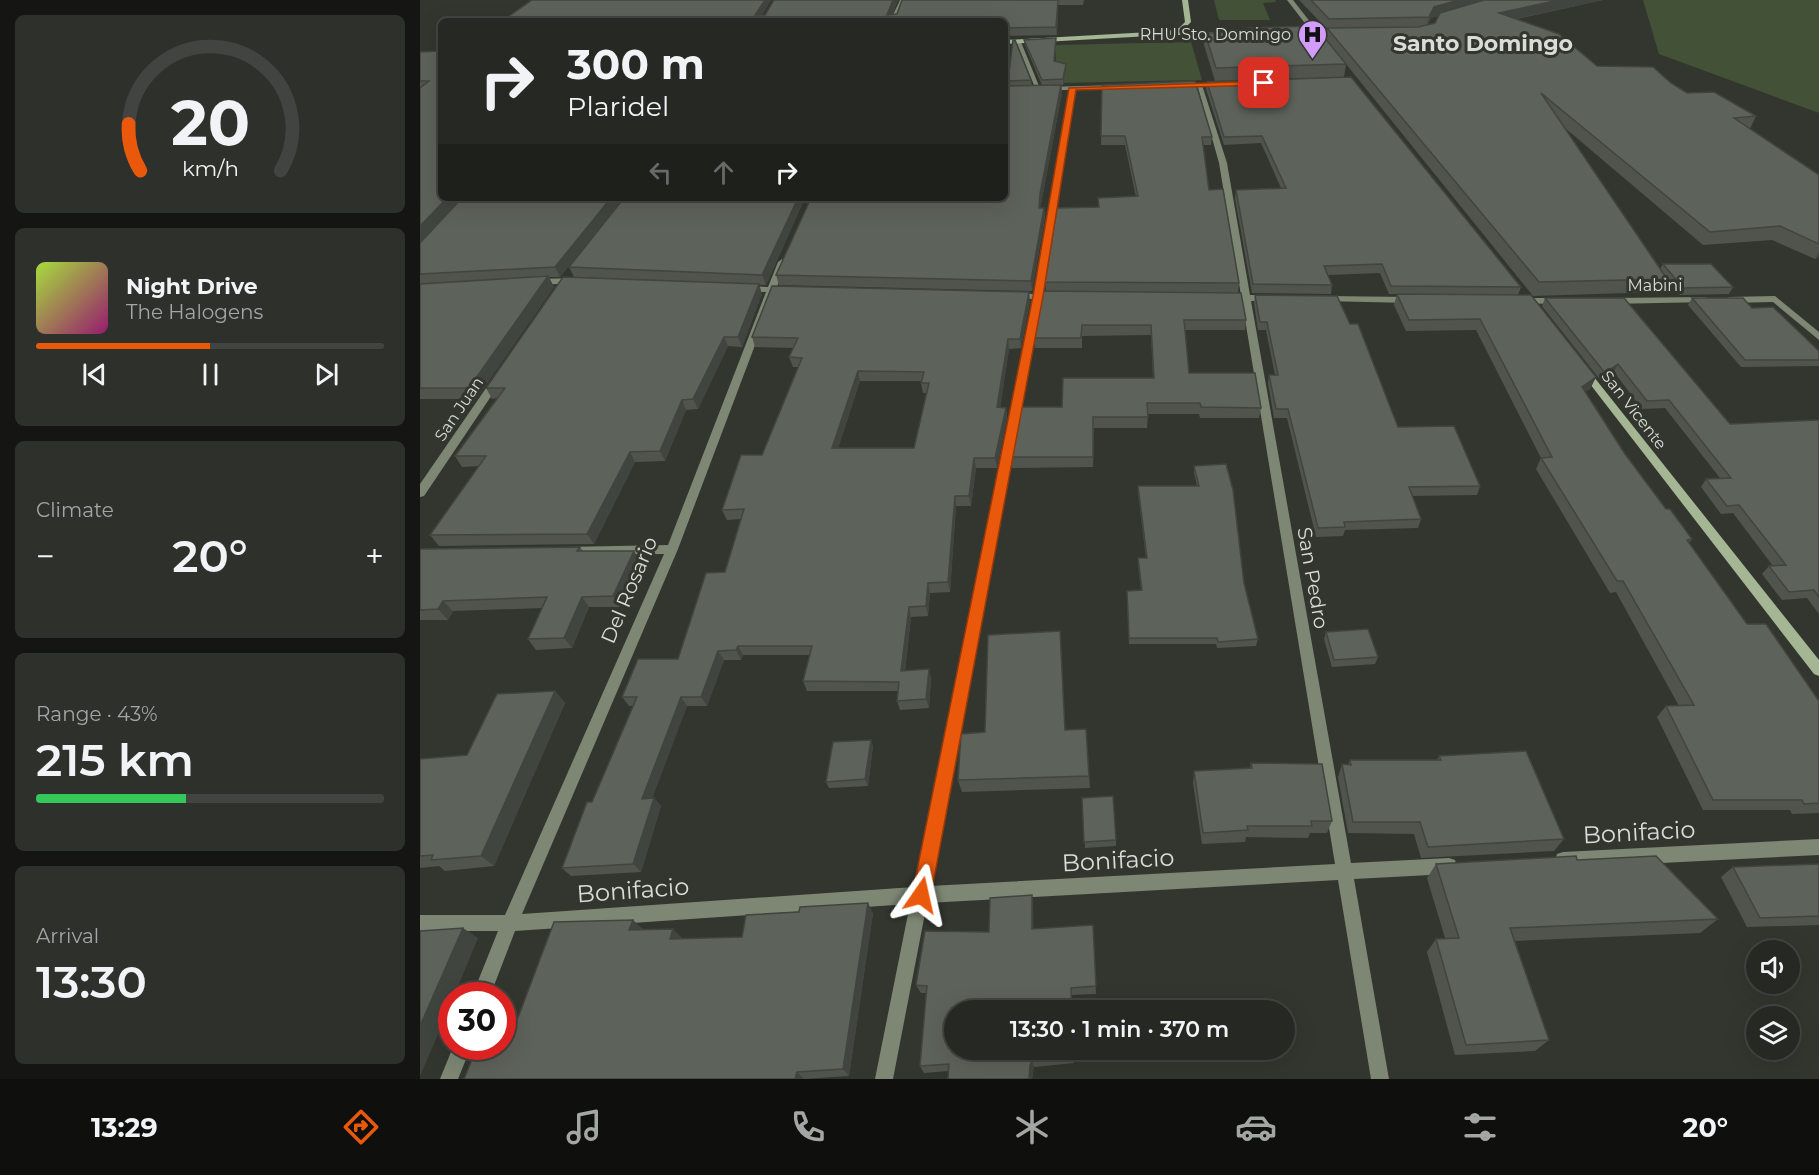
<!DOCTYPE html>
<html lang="en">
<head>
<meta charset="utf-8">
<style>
	:root { --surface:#262823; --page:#2e302b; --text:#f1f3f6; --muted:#a4a6a6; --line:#424441; --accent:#ea580c }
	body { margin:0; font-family:Montserrat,sans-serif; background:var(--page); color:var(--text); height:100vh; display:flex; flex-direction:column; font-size:22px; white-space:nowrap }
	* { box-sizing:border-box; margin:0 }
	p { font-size:20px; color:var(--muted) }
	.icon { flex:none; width:33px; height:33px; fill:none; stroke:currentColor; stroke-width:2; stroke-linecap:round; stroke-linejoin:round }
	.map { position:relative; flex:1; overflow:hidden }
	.sheet { display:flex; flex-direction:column; gap:15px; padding:15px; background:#151613; width:420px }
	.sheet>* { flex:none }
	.hud { position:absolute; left:18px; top:18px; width:570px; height:183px; border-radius:9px; box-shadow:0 6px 24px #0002,0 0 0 2px var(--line); background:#262823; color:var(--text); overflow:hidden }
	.fabs { position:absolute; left:1326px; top:940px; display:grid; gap:12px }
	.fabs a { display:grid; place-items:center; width:54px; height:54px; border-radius:50%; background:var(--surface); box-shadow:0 6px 24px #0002,0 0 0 2px var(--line); font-size:30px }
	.speed { position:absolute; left:18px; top:982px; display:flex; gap:12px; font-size:30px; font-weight:700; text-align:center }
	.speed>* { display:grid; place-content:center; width:78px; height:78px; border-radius:50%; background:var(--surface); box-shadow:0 6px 24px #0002,0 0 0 2px var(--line); line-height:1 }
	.speed .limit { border:9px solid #d22; background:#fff; color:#111 }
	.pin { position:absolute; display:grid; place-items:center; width:51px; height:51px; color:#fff; margin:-26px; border-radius:12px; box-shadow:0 3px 9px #0006 }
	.me { position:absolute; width:66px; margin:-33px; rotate:11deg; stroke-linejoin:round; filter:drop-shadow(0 0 4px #0008) }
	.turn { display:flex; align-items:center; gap:21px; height:126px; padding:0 30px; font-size:27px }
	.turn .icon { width:78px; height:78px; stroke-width:2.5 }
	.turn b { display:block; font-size:42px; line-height:51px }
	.lanes { display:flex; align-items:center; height:57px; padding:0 30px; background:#0003; justify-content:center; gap:30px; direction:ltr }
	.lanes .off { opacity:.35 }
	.big { font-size:45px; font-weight:600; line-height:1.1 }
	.sheet .tile { flex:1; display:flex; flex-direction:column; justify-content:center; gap:9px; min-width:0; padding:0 21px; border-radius:9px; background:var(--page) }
	.sheet .dial { align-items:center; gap:0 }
	.dial svg { height:156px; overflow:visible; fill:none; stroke:var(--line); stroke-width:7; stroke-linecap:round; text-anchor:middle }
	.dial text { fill:var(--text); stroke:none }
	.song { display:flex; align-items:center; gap:18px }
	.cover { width:72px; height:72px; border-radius:9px; background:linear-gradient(135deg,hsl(80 70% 55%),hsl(320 70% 35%)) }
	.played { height:6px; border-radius:3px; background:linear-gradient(90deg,var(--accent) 50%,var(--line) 50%) }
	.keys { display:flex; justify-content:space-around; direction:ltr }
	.heat { display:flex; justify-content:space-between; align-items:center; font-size:33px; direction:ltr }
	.charge { height:9px; border-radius:4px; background:linear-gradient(90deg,#34c759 43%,var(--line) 0) }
	.trip { position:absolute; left:524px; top:1000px; width:351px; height:60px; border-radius:30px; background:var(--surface); box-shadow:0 6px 24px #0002,0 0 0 2px var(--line); font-weight:600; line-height:60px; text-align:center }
	.dock { display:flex; height:96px; justify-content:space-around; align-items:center; background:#0f100e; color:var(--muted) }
	.dock .icon { width:42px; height:42px }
	.dock .on { color:var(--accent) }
	.dock b { font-size:27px; color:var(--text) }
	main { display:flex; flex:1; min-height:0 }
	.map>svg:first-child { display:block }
	.green { fill:#435136 }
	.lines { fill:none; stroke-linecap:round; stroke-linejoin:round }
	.minor { fill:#7d8773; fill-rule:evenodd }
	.secondary { fill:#a5b695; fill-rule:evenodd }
	.wall { fill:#50544d; fill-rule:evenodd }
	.shaded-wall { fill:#41453f }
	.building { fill:#5d625a; stroke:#41453f; stroke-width:1.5; fill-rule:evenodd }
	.route { fill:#ea580c; stroke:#983908; stroke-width:1.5 }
	.labels { text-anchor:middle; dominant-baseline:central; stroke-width:6; stroke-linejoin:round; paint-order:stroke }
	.far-poi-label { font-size:16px; fill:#d9dcd7; stroke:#33362f; text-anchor:end }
	.far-street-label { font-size:16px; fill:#d9dcd7; stroke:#33362f }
	.street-label { font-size:20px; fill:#d9dcd7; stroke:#33362f }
	.far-district-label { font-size:22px; font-weight:bold; fill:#d9dcd7; stroke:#33362f }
	.near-street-label { font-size:24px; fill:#d9dcd7; stroke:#33362f }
</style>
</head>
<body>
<main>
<section class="sheet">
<div class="tile dial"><svg viewBox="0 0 100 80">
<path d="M14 69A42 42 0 1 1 86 69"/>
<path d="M14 69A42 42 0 0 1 8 45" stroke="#ea580c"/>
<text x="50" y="56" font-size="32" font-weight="700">20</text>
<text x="50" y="72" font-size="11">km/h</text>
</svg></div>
<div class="tile">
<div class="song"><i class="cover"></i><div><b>Night Drive</b><p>The Halogens</p></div></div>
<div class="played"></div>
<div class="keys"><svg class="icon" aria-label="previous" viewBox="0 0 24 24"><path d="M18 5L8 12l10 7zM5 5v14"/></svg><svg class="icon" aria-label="pause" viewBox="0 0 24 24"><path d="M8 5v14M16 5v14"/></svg><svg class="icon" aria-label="next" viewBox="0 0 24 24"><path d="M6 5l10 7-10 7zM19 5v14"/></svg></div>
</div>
<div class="tile"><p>Climate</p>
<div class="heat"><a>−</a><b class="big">20°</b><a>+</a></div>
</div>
<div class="tile"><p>Range · 43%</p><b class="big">215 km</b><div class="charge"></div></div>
<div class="tile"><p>Arrival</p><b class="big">13:30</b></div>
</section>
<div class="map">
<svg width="1399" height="1079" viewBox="0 0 1399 1079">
	<rect width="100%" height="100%" fill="#33362f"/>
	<path class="green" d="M794 0H855L856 2 843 3 850 20H799Z
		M1223 0H1399V113L1239 54Z
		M771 42 782 80 636 83V45Z"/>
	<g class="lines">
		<path class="minor" d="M480 0H486L476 21H470Z
			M867 0H873L898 32H921L924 34 921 36 894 35Z
			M596 41 601 42 621 91 616 90Z
			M777 84 782 85 807 163 830 295H851L855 298 851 301H831L931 863 1029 858 1035 860 1037 866 1035 872 1029 874 934 879 969 1079H951L918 880 507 903 473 1079H455L490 904 95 931 70 996H52L78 931H0V915H85L244 554 145 555 139 551 145 547 248 545 346 292H325L321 289 325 286 348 287 358 262 362 259 366 262 357 287H365L369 290 365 293 355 292 258 549 102 914 494 887 613 299H595L591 296 595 293 614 294 649 90H625L624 89 627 87 696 85 699 87 696 89 656 90 623 294H638L642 297 638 300 622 299 510 886 915 864 822 301H805L801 298 805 295H821L799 163Z
			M155 278 159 281 158 283 116 285 112 282 116 279Z
			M904 296 992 297 996 300 992 303 901 301 900 299Z
			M1355 296 1399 332V340L1353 302 1309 303 1305 300 1309 297Z
			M1286 297 1290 300 1289 302 1189 304 1185 301 1189 298Z
			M1099 298H1139L1143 301 1139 304 1096 303V299Z
			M77 377 82 380 4 496 0 497V484L73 378Z
			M1399 839V855L1143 868 1137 866 1135 860 1137 854 1143 852Z
			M33 1047H51L38 1079H20Z"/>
		<path class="secondary" d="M762 0H768L771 22 763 30 759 32H800L802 35H748L585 44V40L748 31 759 28 765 22Z
			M1163 366 1166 367 1399 660V676L1394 674 1160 371 1158 369Z"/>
	</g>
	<path class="wall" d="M112 0H351L342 15H345L354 0H478L472 15 477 14 482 0H664L663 5H638L637 35 585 36V21H82Z
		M879 0H1183L1097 19 1177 66 1251 83 1267 93 1336 116 1330 129 1399 175V257L1395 259 1352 240 1283 245 1145 128 1240 269 1243 264 1313 287 1309 294 1260 295 1247 279 1240 292 1113 296 926 64 924 77 795 81 784 45 785 33 827 32 828 28 905 38 907 29ZM1019 16 1015 23 1008 25 1011 18Z
		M636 38 635 61 646 69 643 85H641L642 93 621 204 620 208H624L625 217 612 291 359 285 356 275 589 86 588 81 611 80 612 86 622 85 605 45 604 40Z
		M21 51V198H203L140 277H129L134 287 56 399H0V52Z
		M787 82 1101 287 1098 295 1176 377 1170 389 1165 392 1205 454 1246 509 1272 539 1269 543 1327 624 1399 701V813L1372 814 1370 810H1283L1237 717 1246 706H1259L1196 592 1190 593 1116 469 1121 458 1056 330 986 331 974 305 977 294H969L960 273 908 275 912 285 911 294 832 293 815 198 816 190 861 188 841 143 804 145 786 89Z
		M682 85 792 137 791 145H783L789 190 819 283 818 293 626 291 625 282 678 207V198L716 197 705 145H681Z
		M204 198H385L346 285 154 277 149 267Z
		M623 291 826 320 825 330H765L769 373 841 408 839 418H780L779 414H728L727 428H674L673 467 592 468 591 457 642 407 733 378 731 335 662 336V348H615L614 338Z
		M342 294 322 347 308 346 278 409 266 410 245 461 215 462 174 544 19 546 10 535 59 466 42 467 35 456 77 398 72 399 66 388Z
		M835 295 978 427 1060 486 1057 495 992 496 1001 519 998 528 925 530 923 536 896 537 867 418H854L848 383 849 375H855L846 330H838L834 303Z
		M1125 298 1310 424 1399 420V614L1387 598 1362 600 1342 574 1349 566H1353L1313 513 1301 514 1281 487 1286 479 1300 478 1245 408 1222 409 1194 372 1181 381 1122 306Z
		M1272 298 1332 308 1399 351V366L1321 367 1268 305Z
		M610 301 601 348 589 349 580 408H586L587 417 577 468H556L551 506H536L530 592 510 593 508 616 491 617 485 671 509 669 511 679 509 708 480 710 477 701 478 691H387L383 681 390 655H323L321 660H304L287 706H267L232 798H234L241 806 221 872 151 876 142 868 172 802 213 706H209L202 697 258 659 305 572 321 519 307 520 302 510 342 455 378 367H373L369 357 374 348 335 347 332 337ZM440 381H502L501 383 503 393H507L494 448H418Z
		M774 466 824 583 838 639 836 646 797 648 796 644H709L707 591 721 590 718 565V558H726L718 493V486H777L774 473Z
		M160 547 163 551 220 561 200 607H169L152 648 116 650 108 639 122 608 33 611 28 620H0V549Z
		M640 631 645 730 666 729 670 788 542 792 538 780 565 732Z
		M906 632 958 657 955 664 912 667 904 639Z
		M135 691 145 703 74 866 25 871 19 866 0 868V759L47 755Z
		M453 746 448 786 409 788 406 782Z
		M1019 756 1144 839 1134 851 1001 858 994 834 928 833 918 777 922 764 928 765 930 760H1017Z
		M831 763 912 821 907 833H890L888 838 826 837 825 842 782 844 773 783 774 771 830 768Z
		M662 798 696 840V846L665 848Z
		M1157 860 1298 919 1280 933 1094 941 1129 1040 1115 1051 1035 1055 1007 952 1016 939 1025 938 1007 878 1016 864Z
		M1399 864V925L1327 927 1301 877 1313 867Z
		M613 904V929L673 925 676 994 652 995V1011H534V1050H653L654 1063 614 1067 612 1079H528L529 1071 504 1073 500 1066 506 993H501L496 985 569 932Z
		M453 913 429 1076 384 1079 91 1036 223 929 262 938V939L322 937Z"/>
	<path class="shaded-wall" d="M345 0H351L339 21 335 15Z
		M473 0H478L469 21 467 15Z
		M638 0V5L637 35 636 27Z
		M1039 0H1070L1011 18 1006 28 1009 17 1014 7Z
		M1139 0H1183L1076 23 1079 13Z
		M646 64V69L643 85V79Z
		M641 85 642 93 621 204 620 217V194Z
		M27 198H42L0 243V226Z
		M191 198H203L140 277 135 267Z
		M378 198H385L346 285 342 275Z
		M624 208 625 217 612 291 611 281Z
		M1399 252V257L1395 259Z
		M128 276 134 287 56 399 49 388Z
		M339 284 342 294 322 347 318 337Z
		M609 292 610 301 601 348 600 339Z
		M304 337 308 346 278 409 273 399Z
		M588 339 589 349 579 417 577 407Z
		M1198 364 1194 372 1181 381 1185 373Z
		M438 371 440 381 415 458 412 448Z
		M1176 377 1170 389 1157 398 1162 387Z
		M262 400 266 410 245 461 240 451Z
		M586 408 587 417 577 468 575 458Z
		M210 452 215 462 174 544 167 534Z
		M554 458 556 468 551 506 549 496Z
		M535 496 536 506 530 592 528 582Z
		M214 551 220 561 200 607 193 596Z
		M508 583 510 593 508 616 506 606Z
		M162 597 169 607 152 648 144 638Z
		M23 601 33 611 28 620 18 609Z
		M489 607 491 617 484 680 481 671Z
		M318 646 323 655 321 660 316 650Z
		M298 651 304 660 287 706 281 697Z
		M509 669 511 679 509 708 506 699Z
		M135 691 145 703 74 866 61 856Z
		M261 697 267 706 229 807 222 799Z
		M451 740 453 746 448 786 445 779Z
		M234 798 241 806 221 872 213 864Z
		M612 895 613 904 614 938 612 929Z
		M448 903 453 913 429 1076 423 1069Z
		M213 920 223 929 219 939 209 930Z
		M43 928 58 938 34 996H32V1002L0 1076V1026Z
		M253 929 262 938 259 948 250 939Z
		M612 1061 614 1067 612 1079H609L610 1066Z
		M377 1072 384 1079H375Z"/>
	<path class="building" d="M112 0H345L335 15H345L354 0H473L467 15 477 14 482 0H638L636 27 585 28V21H82Z
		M891 0H1039L1014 7 1009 17 909 19Z
		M1064 0H1139L1079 13 1139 34 1177 66 1233 67 1251 83 1267 93 1294 92 1336 116 1314 118 1399 175V244L1360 226 1290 232 1121 93 1247 279 1119 282 907 28 998 27 1015 23 1020 13Z
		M895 26 926 64 796 68 785 33 830 32 828 28Z
		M636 38 634 61 646 64 643 79 622 80 604 40Z
		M593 40H595L611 80 588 81Z
		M21 51V198H27L0 226V88L9 81H0V52Z
		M931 77 1101 287 971 286 962 264 904 266 912 285 833 284 816 190 866 188 842 136 804 137 787 82Z
		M775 81 792 137H782L789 190 803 189 819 283 625 282 637 208 679 207 678 198 718 196 705 136H681L682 85Z
		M641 85 620 194 619 208H624L611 281 356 275 391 198H585V86Z
		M42 198H191L135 267 0 274V243Z
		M204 198H378L342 275 149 267Z
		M1243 264H1291L1313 287 1263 288Z
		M128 276 49 388H0V284Z
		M143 277 339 284 318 337H304L273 399 262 400 240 451 210 452 167 534 10 535 66 456H35L85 388H66Z
		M352 286 609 292 600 339H588L577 407 586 408 575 458H554L549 496H535L528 582 508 583 506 606 489 607 481 671 509 669 506 699 477 701 479 682 383 681 392 646H318L316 650 298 651 281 697H261L222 799 234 798 213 864 142 868 167 802H172L217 697H202L218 659H258L286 573 305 572 324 509 302 510 321 455H342L382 358 369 357 378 338 332 337ZM438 371 504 372 501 383H509L494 448H412Z
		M623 291 821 293 826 320H764L769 373H835L841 408 781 407 780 403H727L728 417H673V457H591L601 407H642L643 378H734L731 325H662L661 338H614Z
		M977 294 1111 295 1176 377 1162 387 1205 454 1246 509H1250L1272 539 1267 540 1327 624H1346L1399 701V803L1384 804 1382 800H1293L1246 706 1274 705 1203 581H1197L1121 458 1132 457 1060 319 989 320Z
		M835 295 917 296 930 324H938L978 427 1034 426 1060 486 989 487 1001 519 924 522 925 527 898 528 868 409H856L849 375H858L847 322H840Z
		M1125 298H1204L1310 424 1399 420V597L1394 590 1369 592 1349 566 1366 565 1319 505 1307 506 1286 479 1311 478 1249 400 1227 401 1198 364 1185 373Z
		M1272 298H1323L1332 308 1353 307 1399 351V360H1325Z
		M806 464 813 490 824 583 838 639 798 642 797 638H709L707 591 722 590 718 558H727L718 486H779L774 466Z
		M160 547 157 551H214L193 596 162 597 144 638 108 639 127 597 23 601 18 609 0 610V549Z
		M948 629 958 657 914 660 906 632Z
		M640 631 645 730 666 729 669 776 538 780 541 734 565 732 568 635Z
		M135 691 61 856 11 860 13 855 0 856V759L47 755 77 694Z
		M451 740 445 779 406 782 413 742Z
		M1106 751 1144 839 1008 847 1000 822H933L922 764 931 765 930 760H1021L1019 756Z
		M831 763 902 764 912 821H891L892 826H827L828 830 783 833 774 771 832 768Z
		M693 796 696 840 664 842 662 798Z
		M1156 856 1157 860 1236 856 1298 919 1090 928 1129 1040 1046 1045 1016 939 1039 938 1016 864Z
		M1399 864V916L1340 918 1313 867Z
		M612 895V929L673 925 676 986 651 988 652 1011H534V1050H652L653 1056 612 1061 610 1066 609 1079H528L529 1064 500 1066 507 986 496 985 505 931 569 932 570 898Z
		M448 903 423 1069 377 1072 375 1079H44L57 1047H82V1037L91 1036 134 922 213 920 209 930 253 929 250 939 322 937 326 915 379 912 380 907Z
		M43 928 0 1026V931Z"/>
	<path class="route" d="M844 81 847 85 656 90 623 296 511 895 508 901 501 904 495 901 492 895 613 296 649 88Z"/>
	<defs>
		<symbol id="hospital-pin" viewBox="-11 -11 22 30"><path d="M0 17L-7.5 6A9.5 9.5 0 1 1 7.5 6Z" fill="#d39cfc" stroke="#33362f"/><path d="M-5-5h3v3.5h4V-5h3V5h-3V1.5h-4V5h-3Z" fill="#111"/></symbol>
	</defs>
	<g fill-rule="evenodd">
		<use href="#hospital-pin" x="876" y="18" width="33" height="45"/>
	</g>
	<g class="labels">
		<g class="far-poi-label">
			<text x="871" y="34">RHU Sto. Domingo</text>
		</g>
		<g class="far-street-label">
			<text x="1235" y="285">Mabini</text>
			<text transform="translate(39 409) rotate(-56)">San Juan</text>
			<text transform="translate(1214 410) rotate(52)">San Vicente</text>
		</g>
		<g class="street-label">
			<text transform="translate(893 578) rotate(80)">San Pedro</text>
			<text transform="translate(209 590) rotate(-67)">Del Rosario</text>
		</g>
		<g class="far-district-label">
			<text x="1063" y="43">Santo Domingo</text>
		</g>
		<g class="near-street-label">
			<text transform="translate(1219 832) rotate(-3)">Bonifacio</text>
			<text transform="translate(698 860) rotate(-3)">Bonifacio</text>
			<text transform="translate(213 890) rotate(-4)">Bonifacio</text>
		</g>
	</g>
</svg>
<div class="fabs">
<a><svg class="icon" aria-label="sound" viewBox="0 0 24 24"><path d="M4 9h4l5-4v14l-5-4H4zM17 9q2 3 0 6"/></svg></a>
<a><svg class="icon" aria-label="layers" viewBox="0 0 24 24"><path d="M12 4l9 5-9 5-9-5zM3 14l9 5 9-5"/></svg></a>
</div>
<div class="speed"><div class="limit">30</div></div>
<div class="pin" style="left:844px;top:83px;background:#d93025"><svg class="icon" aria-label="arrive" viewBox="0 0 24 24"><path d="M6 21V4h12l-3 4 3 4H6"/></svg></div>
<svg class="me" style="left:501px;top:895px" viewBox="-20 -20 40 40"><path d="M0-17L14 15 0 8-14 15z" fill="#ea580c" stroke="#fff" stroke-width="4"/></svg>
<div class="trip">13:30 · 1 min · 370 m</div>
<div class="hud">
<div class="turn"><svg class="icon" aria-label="right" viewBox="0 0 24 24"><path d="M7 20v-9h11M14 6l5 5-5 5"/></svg><div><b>300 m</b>Plaridel</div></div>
<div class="lanes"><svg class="icon off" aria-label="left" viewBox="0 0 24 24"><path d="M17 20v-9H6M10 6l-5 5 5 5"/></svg><svg class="icon off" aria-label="ahead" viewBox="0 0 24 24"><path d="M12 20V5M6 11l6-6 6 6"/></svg><svg class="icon" aria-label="right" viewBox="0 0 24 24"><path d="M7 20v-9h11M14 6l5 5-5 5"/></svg></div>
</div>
</div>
</main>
<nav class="dock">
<b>13:29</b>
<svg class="icon on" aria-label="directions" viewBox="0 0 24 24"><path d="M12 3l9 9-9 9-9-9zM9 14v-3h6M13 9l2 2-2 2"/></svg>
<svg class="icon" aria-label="music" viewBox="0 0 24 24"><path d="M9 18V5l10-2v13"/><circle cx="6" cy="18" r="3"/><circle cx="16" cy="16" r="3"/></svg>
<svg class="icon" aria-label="phone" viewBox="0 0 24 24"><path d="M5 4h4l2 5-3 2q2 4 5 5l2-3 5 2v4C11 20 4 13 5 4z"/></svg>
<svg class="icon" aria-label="climate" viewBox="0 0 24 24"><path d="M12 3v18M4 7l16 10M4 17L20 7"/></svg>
<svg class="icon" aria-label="car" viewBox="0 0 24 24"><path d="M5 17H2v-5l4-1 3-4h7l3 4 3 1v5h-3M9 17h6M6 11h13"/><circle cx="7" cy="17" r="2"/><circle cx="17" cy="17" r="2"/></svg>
<svg class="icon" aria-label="filters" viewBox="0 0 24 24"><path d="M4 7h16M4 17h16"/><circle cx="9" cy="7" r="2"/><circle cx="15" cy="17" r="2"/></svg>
<b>20°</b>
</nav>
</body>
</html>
